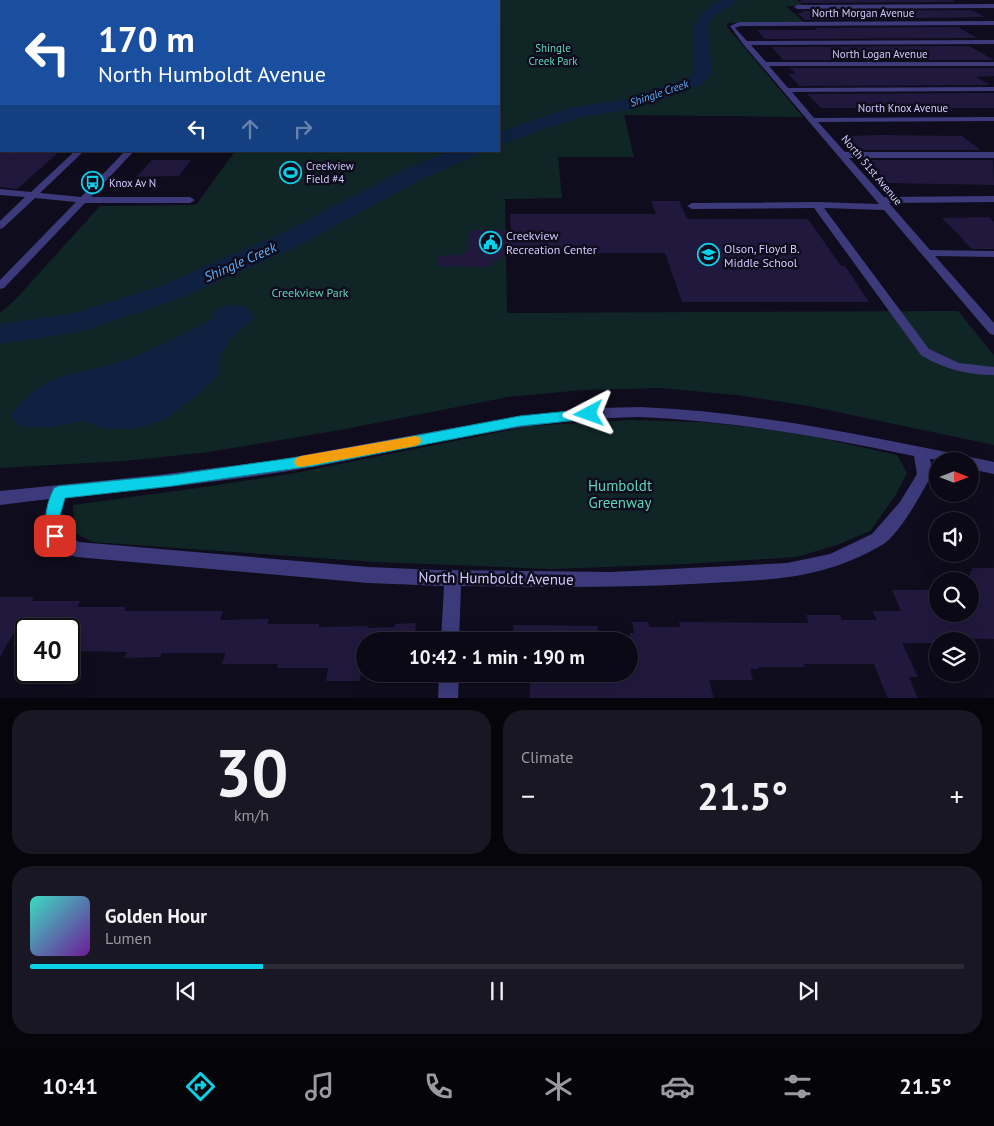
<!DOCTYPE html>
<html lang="en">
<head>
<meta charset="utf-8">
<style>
	:root { --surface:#0b0916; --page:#191723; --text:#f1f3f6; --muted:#9a9aa1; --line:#2b2a35; --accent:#0bd1e8 }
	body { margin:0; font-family:"PT Sans",sans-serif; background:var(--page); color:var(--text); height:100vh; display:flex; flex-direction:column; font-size:19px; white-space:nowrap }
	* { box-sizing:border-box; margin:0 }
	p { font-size:16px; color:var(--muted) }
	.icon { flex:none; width:28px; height:28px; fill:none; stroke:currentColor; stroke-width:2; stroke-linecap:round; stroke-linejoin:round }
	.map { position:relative; height:698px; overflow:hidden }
	.sheet { display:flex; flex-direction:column; gap:12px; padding:12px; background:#06050c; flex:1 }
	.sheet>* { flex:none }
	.top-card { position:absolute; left:0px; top:0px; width:500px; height:152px; box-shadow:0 5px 20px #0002,0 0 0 1px var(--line); background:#1a4fa0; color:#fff; overflow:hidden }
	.needle { width:32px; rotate:90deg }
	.buttons { position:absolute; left:929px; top:452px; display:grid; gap:10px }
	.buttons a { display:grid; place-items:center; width:50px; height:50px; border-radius:50%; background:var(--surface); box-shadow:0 5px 20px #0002,0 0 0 1px var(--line); font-size:25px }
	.speed { position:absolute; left:15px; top:618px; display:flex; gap:10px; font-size:25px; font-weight:700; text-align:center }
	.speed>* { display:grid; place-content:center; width:65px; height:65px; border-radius:50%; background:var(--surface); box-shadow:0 5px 20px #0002,0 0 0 1px var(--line); line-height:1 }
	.speed .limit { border:2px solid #111; border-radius:8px; background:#fff; color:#111 }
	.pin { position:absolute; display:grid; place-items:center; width:42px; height:42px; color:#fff; margin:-21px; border-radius:10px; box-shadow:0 2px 8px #0006 }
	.me { position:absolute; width:55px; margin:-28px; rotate:266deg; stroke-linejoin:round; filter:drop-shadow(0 0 4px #0008) }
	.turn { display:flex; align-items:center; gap:18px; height:105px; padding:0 15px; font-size:22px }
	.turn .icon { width:65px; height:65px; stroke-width:2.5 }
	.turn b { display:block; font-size:35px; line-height:42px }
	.lanes { display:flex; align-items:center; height:48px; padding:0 15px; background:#0003; justify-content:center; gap:25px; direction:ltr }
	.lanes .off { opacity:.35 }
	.big { font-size:38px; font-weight:800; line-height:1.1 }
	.sheet .widget { flex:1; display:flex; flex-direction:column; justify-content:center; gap:8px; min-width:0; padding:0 18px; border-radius:20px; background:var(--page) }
	.sheet .dial { align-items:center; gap:0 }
	.dial b { font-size:65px; line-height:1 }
	.song { display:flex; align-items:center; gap:15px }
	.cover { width:60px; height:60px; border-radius:8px; background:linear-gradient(135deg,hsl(170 70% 55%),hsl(280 70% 35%)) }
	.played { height:5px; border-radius:2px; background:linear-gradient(90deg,var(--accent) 25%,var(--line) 25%) }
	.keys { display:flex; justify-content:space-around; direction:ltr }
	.heat { display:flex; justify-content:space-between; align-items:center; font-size:28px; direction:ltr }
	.sheet .tiles { flex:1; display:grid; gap:12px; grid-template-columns:1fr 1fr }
	.widget:last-child { grid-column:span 2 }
	.trip { position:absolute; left:356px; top:632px; width:282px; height:50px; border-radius:25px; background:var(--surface); box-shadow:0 5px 20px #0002,0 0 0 1px var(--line); font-weight:800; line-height:50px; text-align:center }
	.menu { display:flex; height:80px; justify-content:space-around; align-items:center; background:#040409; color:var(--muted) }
	.menu .icon { width:35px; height:35px }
	.menu .on { color:var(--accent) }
	.menu b { font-size:22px; color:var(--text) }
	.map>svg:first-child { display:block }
	.green { fill:#102626 }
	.water { fill:#0e2140 }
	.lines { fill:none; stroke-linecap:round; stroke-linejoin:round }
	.river { fill:#0e2140; fill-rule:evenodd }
	.building { fill:#21193d }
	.minor { fill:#3c3a7a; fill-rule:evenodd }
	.rail { stroke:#0bd1e8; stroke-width:2; stroke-dasharray:3 3; stroke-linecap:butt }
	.route { fill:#0bd1e8; stroke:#078897 }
	.slow { fill:#f59e0b }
	.labels { text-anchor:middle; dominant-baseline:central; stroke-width:5; stroke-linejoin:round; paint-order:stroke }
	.far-street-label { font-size:11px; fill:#d1cbfd; stroke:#0f0c1d }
	.far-park-label { font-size:11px; fill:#5bd8b9; stroke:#0f0c1d }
	.far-water-label { font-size:11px; font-style:italic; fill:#5eb0f7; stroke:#0f0c1d }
	.far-poi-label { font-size:11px; fill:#d1cbfd; stroke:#0f0c1d; text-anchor:start }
	.poi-label { font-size:12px; fill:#d1cbfd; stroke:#0f0c1d; text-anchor:start }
	.park-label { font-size:12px; fill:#5bd8b9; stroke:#0f0c1d }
	.water-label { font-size:14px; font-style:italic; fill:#5eb0f7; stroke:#0f0c1d }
	.near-park-label { font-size:15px; fill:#5bd8b9; stroke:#0f0c1d }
	.near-street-label { font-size:15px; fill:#d1cbfd; stroke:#0f0c1d }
</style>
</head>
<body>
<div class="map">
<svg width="994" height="699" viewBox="0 0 994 699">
	<rect width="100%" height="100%" fill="#0f0c1d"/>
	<path class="green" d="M499 0H797L804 6H786L804 22 727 23V27L803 117 624 115 634 157H558L562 198 505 199 507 313 958 311 994 355V445L809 406 737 395 659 388 583 390 508 397 340 430 209 452 124 461 0 468V313L14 301 100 206 196 205 235 151H499Z
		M630 420 702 422 793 432 897 455 907 473 895 496 870 531 837 545 796 557 685 564 552 569 375 562 93 542 75 533 73 505 205 487 295 473 530 426Z"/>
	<path class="water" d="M232 305 246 307 254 318 231 338 221 354 218 376 197 396 165 419 135 429 101 428 85 421 47 428 20 426 11 416C18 404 38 386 50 381 69 373 90 371 110 365 146 354 180 336 214 318V313L219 308Z"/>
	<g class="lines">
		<path class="river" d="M721 0H739L715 16 708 25 712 73 702 85 634 109 579 117 499 145V132L569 108 624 100 690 77 694 72C694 37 685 19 721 0Z
			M448 151H478L475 156 422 179 296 247 180 298 79 332 0 344V324L75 313 160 286 278 235 406 169Z"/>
	</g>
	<path class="building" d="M801 0H952L956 2 801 3 798 1H802Z
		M971 10 986 17 805 20 797 13H804L801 11Z
		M958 27 977 38 765 39 757 30H818L815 28Z
		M969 46 994 60H783L772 47Z
		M790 68H994V76L976 77 990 85 800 86 788 74H796Z
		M994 93V108H821L807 94Z
		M883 135 962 136 981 150H858L844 136Z
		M0 151H60L17 189 0 187Z
		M152 160H191L179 176 136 177Z
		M867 160H993L994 185 888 183Z
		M651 201H679L687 219H808L841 266H845L869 302H682L665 253H512L493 261 492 267 437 266V256L466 254 470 230H511L510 214H656Z
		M989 217 994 222V249H972L942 218Z
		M971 568H994V639L940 638 942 641H938V643H902L918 677H909L918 699H888L874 664H804L805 667H758L759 669H750L753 680H709L714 699H530V674H630V633H634L632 622H648L649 627H680L679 622 809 623 806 615H840L842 620H877L872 611H901L892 590H938V614H970V571H973Z
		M0 597H34L32 601H80L77 607H126L124 611H223L220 620 269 619 267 624H319V627L368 626 367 628 395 627V624L416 623 414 641H365L360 681H326L328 668H277L278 664H222L226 653H162L161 657 124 658 127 652 70 651 81 629H16L0 657Z
		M513 625 597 626 599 641H514Z"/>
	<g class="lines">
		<path class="minor" d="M489 0H495V1H490Z
			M0 2 1 3V5L0 6Z
			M994 4V8L797 9 794 7 797 5Z
			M994 21V25L740 26 735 28 747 41 994 40V44L751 45 766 62H994V66H769L788 88 994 87V91L792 92 814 118 994 117V121L818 122 845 152H994V158H849L884 197 994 196V202L889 203 930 250 994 251V257L935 256 994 323V335L990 334 884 210 824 208 929 349 959 363 994 367V375C967 375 944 369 921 355L814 208 692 209 687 206 692 203 817 202 879 204 743 44 730 26 739 22Z
			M0 101H1V105H0Z
			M75 151H84L40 193 81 197 125 151H134L91 197H190L195 200 190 203H85L4 288 0 289V280L76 202 35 198 3 228 0 229V221L25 197 0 195V189L31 192Z
			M166 151H222L218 153H170Z
			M640 407C761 412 877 438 994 462V474L970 469V461L930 459 933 474 930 478C920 496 899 535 882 545 819 582 762 580 692 584 615 588 538 587 461 586L459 641H441L444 586 368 583 76 557C43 544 41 531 49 499L0 505V491L158 475 277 460 518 416 599 408ZM640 417C733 421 823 437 914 456L917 474 900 502 872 534 830 554 787 563 611 572 439 570 368 567 79 542 62 532 60 519 65 498C150 489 234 481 318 466 427 445 528 419 640 417Z
			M439 674H459L458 699H438Z"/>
		<path class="rail" d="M111 1 113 0
			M138 1 140 0
			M151 1 153 0"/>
	</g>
	<path class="route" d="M589 409 593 411 595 414 593 417 589 419 520 426 313 466 172 486 65 498 59 519 63 536 61 541 55 543 50 541C42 524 46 504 54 488L59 486 172 475 313 455 520 416Z"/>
	<path class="slow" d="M415 436 420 437 421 441 420 444 415 446 301 467 296 466 294 462 296 458 301 456Z"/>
	<defs>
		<symbol id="stadium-ring" viewBox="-11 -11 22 22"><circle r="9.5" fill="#0f0c1d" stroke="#0bd1e8" stroke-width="1.5"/><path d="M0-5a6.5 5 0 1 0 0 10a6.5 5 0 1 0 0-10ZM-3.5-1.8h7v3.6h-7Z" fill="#0bd1e8"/></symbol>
		<symbol id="bus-ring" viewBox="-11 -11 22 22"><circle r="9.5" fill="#0f0c1d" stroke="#0bd1e8" stroke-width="1.5"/><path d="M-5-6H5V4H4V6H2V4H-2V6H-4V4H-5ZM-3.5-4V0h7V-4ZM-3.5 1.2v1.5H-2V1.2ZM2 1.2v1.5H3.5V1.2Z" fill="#0bd1e8"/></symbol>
		<symbol id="civic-ring" viewBox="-11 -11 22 22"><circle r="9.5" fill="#0f0c1d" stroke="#0bd1e8" stroke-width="1.5"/><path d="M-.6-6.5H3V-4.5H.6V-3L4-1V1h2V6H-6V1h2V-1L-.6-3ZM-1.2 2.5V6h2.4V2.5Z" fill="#0bd1e8"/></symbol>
		<symbol id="school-ring" viewBox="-11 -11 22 22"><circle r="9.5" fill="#0f0c1d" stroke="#0bd1e8" stroke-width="1.5"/><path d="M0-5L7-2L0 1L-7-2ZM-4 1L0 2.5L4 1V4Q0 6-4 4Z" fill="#0bd1e8"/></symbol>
	</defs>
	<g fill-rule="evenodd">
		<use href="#stadium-ring" x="278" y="160" width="25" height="25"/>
		<use href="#bus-ring" x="80" y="170" width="25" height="25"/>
		<use href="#civic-ring" x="478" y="230" width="25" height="25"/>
		<use href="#school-ring" x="696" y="242" width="25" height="25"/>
	</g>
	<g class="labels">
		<g class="far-street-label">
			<text x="863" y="13">North Morgan Avenue</text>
			<text x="880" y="54">North Logan Avenue</text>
			<text x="903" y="108">North Knox Avenue</text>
			<text transform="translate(872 170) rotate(50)">North 51st Avenue</text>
		</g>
		<g class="far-park-label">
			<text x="553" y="48">Shingle<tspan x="553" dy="13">Creek Park</tspan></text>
		</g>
		<g class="far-water-label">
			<text transform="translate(659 93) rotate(-19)">Shingle Creek</text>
		</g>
		<g class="far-poi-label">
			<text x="306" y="166">Creekview<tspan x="306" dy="13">Field #4</tspan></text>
			<text x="109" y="183">Knox Av N</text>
		</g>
		<g class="poi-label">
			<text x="506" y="235">Creekview<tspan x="506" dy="14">Recreation Center</tspan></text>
			<text x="724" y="248">Olson, Floyd B.<tspan x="724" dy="14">Middle School</tspan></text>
		</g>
		<g class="park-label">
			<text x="310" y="292">Creekview Park</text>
		</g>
		<g class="water-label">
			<text transform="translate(240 262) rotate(-24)">Shingle Creek</text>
		</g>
		<g class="near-park-label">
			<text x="620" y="485">Humboldt<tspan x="620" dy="17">Greenway</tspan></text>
		</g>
		<g class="near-street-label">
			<text transform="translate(496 578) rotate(1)">North Humboldt Avenue</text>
		</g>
	</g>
</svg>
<div class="buttons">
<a><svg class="needle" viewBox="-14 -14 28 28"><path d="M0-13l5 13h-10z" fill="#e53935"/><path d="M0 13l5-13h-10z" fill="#9a9aa1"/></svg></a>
<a><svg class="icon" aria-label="sound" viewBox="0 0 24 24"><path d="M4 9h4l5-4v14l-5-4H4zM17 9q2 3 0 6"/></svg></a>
<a><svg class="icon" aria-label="search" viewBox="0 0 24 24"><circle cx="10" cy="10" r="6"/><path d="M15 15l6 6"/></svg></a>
<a><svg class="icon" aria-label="layers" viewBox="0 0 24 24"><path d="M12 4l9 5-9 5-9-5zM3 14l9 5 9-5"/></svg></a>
</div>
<div class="speed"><div class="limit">40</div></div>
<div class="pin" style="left:55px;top:536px;background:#d93025"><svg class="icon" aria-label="arrive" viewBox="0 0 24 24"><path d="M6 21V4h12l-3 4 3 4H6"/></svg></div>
<svg class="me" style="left:589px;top:414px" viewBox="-20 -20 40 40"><path d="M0-17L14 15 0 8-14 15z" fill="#0bd1e8" stroke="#fff" stroke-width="4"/></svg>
<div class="trip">10:42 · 1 min · 190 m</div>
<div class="top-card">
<div class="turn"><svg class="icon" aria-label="left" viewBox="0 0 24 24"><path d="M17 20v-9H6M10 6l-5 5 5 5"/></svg><div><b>170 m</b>North Humboldt Avenue</div></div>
<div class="lanes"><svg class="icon" aria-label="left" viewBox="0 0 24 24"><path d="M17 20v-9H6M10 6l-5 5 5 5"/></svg><svg class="icon off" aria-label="ahead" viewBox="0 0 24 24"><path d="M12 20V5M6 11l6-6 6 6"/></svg><svg class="icon off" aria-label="right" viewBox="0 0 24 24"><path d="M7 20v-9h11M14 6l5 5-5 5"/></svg></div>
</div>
</div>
<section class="sheet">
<div class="tiles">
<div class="widget dial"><b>30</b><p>km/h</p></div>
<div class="widget"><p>Climate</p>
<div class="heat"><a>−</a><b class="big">21.5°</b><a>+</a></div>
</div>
<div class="widget">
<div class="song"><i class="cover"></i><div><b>Golden Hour</b><p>Lumen</p></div></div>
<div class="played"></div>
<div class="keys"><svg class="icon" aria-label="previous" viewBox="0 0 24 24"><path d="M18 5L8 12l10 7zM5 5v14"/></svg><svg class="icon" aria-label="pause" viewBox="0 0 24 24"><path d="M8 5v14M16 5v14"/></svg><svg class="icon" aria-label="next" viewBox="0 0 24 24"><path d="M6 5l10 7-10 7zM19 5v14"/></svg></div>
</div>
</div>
</section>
<nav class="menu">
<b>10:41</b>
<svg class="icon on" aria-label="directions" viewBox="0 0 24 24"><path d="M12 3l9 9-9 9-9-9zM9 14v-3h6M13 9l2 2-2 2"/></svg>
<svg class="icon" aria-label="music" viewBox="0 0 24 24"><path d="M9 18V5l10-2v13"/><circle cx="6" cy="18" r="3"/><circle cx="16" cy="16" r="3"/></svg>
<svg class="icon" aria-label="phone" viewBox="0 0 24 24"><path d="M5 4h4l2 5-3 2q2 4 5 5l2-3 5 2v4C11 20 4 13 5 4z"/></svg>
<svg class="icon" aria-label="climate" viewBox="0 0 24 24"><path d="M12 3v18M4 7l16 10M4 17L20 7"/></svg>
<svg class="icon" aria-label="car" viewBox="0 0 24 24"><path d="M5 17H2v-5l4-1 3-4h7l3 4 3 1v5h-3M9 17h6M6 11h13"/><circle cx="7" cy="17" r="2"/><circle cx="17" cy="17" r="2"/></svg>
<svg class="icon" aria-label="filters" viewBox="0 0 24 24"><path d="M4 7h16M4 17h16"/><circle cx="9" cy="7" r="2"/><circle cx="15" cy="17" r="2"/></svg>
<b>21.5°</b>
</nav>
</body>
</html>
